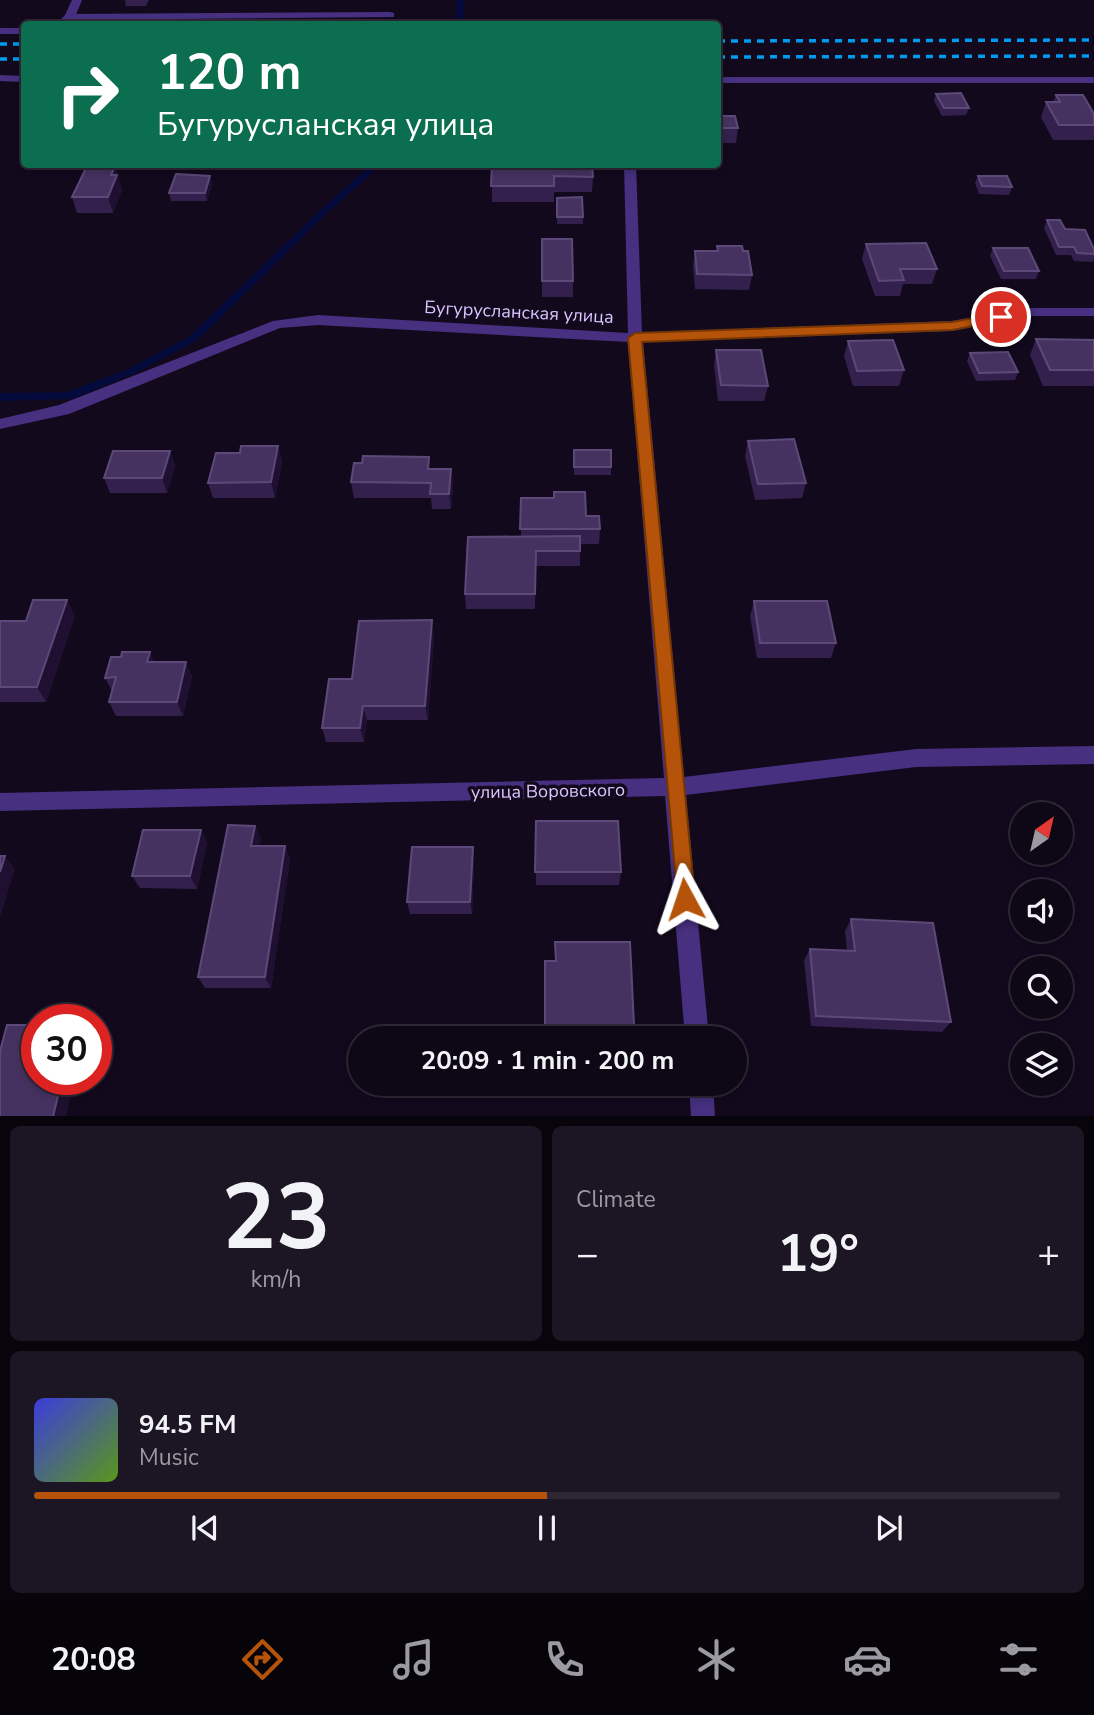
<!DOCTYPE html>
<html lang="en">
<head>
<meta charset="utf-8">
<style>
	:root { --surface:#0e0716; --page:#1c1523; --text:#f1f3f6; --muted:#9b99a1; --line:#2e2835; --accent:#b45309 }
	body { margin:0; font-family:"Nunito Sans",sans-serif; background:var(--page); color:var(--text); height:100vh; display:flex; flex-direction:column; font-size:26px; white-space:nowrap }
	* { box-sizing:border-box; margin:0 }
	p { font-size:23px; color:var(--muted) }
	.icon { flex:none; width:38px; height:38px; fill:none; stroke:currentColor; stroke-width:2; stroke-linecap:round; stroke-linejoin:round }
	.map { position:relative; height:1116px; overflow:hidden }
	.panel { display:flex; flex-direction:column; gap:10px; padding:10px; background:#08040c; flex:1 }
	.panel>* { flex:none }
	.hud { position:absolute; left:21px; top:21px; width:700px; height:147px; border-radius:7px; box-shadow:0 4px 10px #0003,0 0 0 2px var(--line); background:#0b6e4f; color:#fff; overflow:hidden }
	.needle { width:46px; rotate:34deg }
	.controls { position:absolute; left:1010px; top:802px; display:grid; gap:14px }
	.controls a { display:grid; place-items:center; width:63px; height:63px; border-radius:50%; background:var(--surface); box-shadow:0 4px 10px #0003,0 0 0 2px var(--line); font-size:35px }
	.speed { position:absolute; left:21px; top:1004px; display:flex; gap:14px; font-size:35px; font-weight:700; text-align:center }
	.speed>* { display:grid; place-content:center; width:91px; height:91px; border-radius:50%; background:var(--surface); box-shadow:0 4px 10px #0003,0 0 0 2px var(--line); line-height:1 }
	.speed .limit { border:10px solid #d22; background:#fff; color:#111 }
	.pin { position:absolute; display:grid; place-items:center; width:60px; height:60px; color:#fff; margin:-30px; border:4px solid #fff; border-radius:50%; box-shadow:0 2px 7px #0007 }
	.me { position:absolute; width:77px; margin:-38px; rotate:355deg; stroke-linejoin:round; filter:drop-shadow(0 0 5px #0008) }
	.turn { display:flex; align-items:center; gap:24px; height:147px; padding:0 21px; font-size:32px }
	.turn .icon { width:91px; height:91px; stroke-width:2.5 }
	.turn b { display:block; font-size:49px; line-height:60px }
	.big { font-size:52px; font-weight:700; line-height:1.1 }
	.panel .widget { flex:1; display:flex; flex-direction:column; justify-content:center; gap:10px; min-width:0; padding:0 24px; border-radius:10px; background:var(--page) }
	.panel .dial { align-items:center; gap:0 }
	.dial b { font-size:91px; line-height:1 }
	.song { display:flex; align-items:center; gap:21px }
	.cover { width:84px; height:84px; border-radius:10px; background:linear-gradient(135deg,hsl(240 70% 55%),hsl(90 70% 35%)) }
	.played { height:7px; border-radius:4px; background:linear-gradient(90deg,var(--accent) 50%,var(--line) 50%) }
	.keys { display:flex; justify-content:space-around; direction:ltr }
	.heat { display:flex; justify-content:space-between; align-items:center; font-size:38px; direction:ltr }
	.panel .tiles { flex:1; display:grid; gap:10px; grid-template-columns:1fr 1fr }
	.widget:last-child { grid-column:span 2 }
	.trip { position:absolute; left:348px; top:1026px; width:399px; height:70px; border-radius:35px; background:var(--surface); box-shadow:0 4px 10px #0003,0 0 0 2px var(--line); font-weight:700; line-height:70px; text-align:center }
	.menu { display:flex; height:112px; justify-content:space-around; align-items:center; background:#060309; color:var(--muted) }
	.menu .icon { width:49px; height:49px }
	.menu .active { color:var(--accent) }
	.menu b { font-size:32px; color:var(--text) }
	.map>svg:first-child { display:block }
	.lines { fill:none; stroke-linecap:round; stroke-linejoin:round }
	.stream { fill:#040a3b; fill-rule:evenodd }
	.lane { fill:#473080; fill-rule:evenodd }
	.street { fill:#473080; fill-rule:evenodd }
	.rail { stroke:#009bf0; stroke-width:3.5; stroke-dasharray:7 6; stroke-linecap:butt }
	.wall { fill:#34204c }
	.shaded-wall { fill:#1f1031 }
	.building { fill:#463260; stroke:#5d4979; stroke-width:2 }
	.route { fill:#b45309; stroke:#753606; stroke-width:2 }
	.labels { text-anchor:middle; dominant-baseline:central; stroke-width:7; stroke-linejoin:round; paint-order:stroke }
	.street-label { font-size:18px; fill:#dac5ff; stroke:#12091d }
</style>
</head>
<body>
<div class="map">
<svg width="1094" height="1117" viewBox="0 0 1094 1117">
	<rect width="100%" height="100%" fill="#12091d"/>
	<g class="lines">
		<path class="stream" d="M457 0H465L462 24H455Z
			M372 164H382L323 217 198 340 136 373 72 399 0 401V393L67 392 128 369 190 336 317 213Z"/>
		<path class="lane" d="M390 12 394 13V17L70 20 65 17 70 14Z
			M718 77H1094V83H718Z"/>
		<path class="street" d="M72 0H82L75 17 67 24H56L65 15Z
			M0 28H24V34H0Z
			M0 75 24 76V82L0 81Z
			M624 164H636L642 333 952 321 1025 308H1094V316H1025L952 331 643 342 684 777 916 749 1094 746V764L916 767 686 795 709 1038H685L665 796 0 811V793L664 778 628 342 318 325 280 328 69 414 0 429V419L59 405 273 321 318 315 628 333Z
			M689 1083H713L715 1117H691Z"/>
		<path class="rail" d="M718 41 1094 40
			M0 44H24
			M718 57 1094 56
			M0 59H24"/>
	</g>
	<path class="wall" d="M125 0H149L146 6H126Z
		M936 94 969 108 966 115 942 116 934 101Z
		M1056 95 1094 114V140H1053L1041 117 1046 102H1053Z
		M718 116 738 128 736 143H718Z
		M492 164 593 177 592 192H554V202H492Z
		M115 166 122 190 113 213H77L72 197Z
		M978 176 1012 187 1009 195 979 194 975 183Z
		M212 184 207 201H171L169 193Z
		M557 198 583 217V224H557Z
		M1047 220 1065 229 1094 249V259L1093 262 1074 261 1071 255H1056L1044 228Z
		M542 239 573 281V297H542Z
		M866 244 937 269 932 284H903L900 296H875L862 259Z
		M717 246 743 251 752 275 749 290 695 289 693 266 695 251H717Z
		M993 248 1039 271 1036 279H1001L990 256Z
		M1036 339 1094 340V386H1043L1030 355Z
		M848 341 904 370 899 386H853L844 356Z
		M716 350 768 386 764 401H718L714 365Z
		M970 353 1018 372 1015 380 976 381 967 361Z
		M748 441 806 483 802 498 755 500 745 456Z
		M278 446 282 462 275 498H213L208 483 240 453Z
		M574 450 611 467V475H574Z
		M170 451 175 466 167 493H110L104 478Z
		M431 469H451L453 485 451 509H432L431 498H354L351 482Z
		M521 498 586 516 600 529 599 544H580V566H536L535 609H466L465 594 521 536Z
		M754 601 836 643 831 658H757L750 616Z
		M75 615 46 702H0V621H26Z
		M434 635 428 720H367L364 742H326L322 728 352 679Z
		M150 652 154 662 192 676 183 716H116L109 702 112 691 105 678 121 657Z
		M536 821 621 872 619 885H536Z
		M255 826 261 839 259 846H285L290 859 271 988H205L198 977Z
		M201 830 207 843 197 889 140 888 132 876Z
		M473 847 474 859 472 914H410L407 902Z
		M851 919 951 1022 942 1032 811 1026 804 960 810 949 847 950 845 931Z
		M545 961H555L634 1025 632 1035H545Z"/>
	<path class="shaded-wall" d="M115 166 122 190 113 213 108 197 111 175Z
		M210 176 212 184 207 201 205 193Z
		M278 446 282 462 275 498 271 482Z
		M170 451 175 466 167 493 162 478Z
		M451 469 453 485 451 509 449 494Z
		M67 600 75 615 46 702 37 687Z
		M432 620 434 635 428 720 425 706Z
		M150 652 157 667 147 662Z
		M186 662 192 676 183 716 177 702Z
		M363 706 367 720 364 742 360 728Z
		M255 826 261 839 257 859 251 846Z
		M201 830 207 843 197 889 190 876Z
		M285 846 290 859 271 988 265 977Z
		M473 847 474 859 472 914 470 902Z
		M5 856 15 869 0 918V872Z
		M54 1080H67L64 1090 71 1096 66 1117H53L52 1087Z"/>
	<path class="building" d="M961 93 969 108H944L936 94Z
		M1056 95H1083L1094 114V125H1059L1046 102H1060Z
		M718 116H735L738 128H718Z
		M492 164H592L593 177 554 176V186H491Z
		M87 166H115L111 175H117L108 197H72Z
		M176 174 210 176 205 193H169Z
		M978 176H1007L1012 187 982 186Z
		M582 197 583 217H557V198Z
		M1047 220H1060L1065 229 1085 230 1094 249V254L1077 253 1074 247H1059Z
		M542 239H572L573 281H542Z
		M926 243 937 269H900L904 280 879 281 866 244Z
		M717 246H742L743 251H748L752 275 697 274 695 251H718Z
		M993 248H1028L1039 271H1004Z
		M1036 339 1094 340V370H1050Z
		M893 340 904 370 857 371 848 341Z
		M716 350H761L768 386 721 385Z
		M1008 352 1018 372 979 373 970 353Z
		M794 439 806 483 758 484 748 441Z
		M241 446H278L271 482 208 483 216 453H240Z
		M574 450H611V467H574Z
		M113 451H170L162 478H104Z
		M363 456 429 457 428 469H451L449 494H430L431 483 351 482 354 463H362Z
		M554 492H585L586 516H599L600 529H520L521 498H554Z
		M580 536V551H536L535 594H465L468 537Z
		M33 600H67L37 687H0V621H26Z
		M754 601H827L836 643H760Z
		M432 620 425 706H363L360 728H322L329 679H352L359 621Z
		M122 652H150L147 662H186L177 702H109L116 677 105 678 111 657H121Z
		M536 821H618L621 872H535Z
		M228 825 255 826 251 846H285L265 977H198Z
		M143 830H201L190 876H132Z
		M412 847H473L470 902H407Z
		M0 856H5L0 872Z
		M851 919 933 923 951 1022 816 1016 810 949 855 951Z
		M555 942H630L634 1025H545V961H556Z
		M7 1025H37V1080H54L52 1087H60L53 1117H0V1051Z"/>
	<path class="route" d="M1001 313 1008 317 1006 320 952 330 642 342 695 899 692 905 685 908 678 905 628 338 635 333 952 322Z"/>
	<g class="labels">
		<g class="street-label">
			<text transform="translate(519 312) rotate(3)">Бугурусланская улица</text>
			<text transform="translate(548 791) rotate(-1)">улица Воровского</text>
		</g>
	</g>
</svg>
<div class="controls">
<a><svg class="needle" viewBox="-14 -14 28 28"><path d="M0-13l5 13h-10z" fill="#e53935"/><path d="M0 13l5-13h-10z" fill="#9b99a1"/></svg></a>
<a><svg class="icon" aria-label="sound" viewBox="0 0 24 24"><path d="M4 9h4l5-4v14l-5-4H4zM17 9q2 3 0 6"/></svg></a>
<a><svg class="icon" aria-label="search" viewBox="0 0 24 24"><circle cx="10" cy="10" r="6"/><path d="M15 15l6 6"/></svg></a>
<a><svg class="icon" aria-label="layers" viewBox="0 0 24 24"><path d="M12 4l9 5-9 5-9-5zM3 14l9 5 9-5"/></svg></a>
</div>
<div class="speed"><div class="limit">30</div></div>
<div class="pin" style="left:1001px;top:317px;background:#d93025"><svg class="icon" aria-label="arrive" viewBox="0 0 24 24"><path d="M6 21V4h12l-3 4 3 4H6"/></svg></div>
<svg class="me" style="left:685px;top:899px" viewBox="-20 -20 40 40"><path d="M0-17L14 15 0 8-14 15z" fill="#b45309" stroke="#fff" stroke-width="4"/></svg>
<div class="trip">20:09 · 1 min · 200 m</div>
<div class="hud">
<div class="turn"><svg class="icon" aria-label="right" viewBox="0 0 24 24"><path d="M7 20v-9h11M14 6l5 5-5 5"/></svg><div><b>120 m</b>Бугурусланская улица</div></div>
</div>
</div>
<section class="panel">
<div class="tiles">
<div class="widget dial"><b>23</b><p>km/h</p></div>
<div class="widget"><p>Climate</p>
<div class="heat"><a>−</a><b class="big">19°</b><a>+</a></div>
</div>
<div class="widget">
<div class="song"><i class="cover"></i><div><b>94.5 FM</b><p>Music</p></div></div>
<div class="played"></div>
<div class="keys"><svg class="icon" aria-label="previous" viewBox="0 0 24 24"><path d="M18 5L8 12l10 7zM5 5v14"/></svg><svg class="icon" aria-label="pause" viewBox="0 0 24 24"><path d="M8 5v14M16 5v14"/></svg><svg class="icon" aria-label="next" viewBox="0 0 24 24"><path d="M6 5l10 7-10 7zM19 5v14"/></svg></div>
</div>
</div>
</section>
<nav class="menu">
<b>20:08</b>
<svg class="icon active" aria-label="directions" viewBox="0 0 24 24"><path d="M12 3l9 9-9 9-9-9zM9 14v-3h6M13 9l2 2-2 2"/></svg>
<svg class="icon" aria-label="music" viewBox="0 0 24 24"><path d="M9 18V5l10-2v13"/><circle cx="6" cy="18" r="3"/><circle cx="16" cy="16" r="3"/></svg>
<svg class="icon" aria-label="phone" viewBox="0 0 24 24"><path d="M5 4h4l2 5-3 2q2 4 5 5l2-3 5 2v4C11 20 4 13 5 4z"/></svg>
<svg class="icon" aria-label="climate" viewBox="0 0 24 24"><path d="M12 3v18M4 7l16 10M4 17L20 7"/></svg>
<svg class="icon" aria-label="car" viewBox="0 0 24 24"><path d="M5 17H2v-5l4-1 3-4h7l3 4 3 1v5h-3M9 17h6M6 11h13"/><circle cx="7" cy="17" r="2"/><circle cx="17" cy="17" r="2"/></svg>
<svg class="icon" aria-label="filters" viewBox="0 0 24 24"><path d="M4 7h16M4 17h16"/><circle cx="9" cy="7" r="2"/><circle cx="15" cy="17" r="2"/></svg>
</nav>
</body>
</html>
